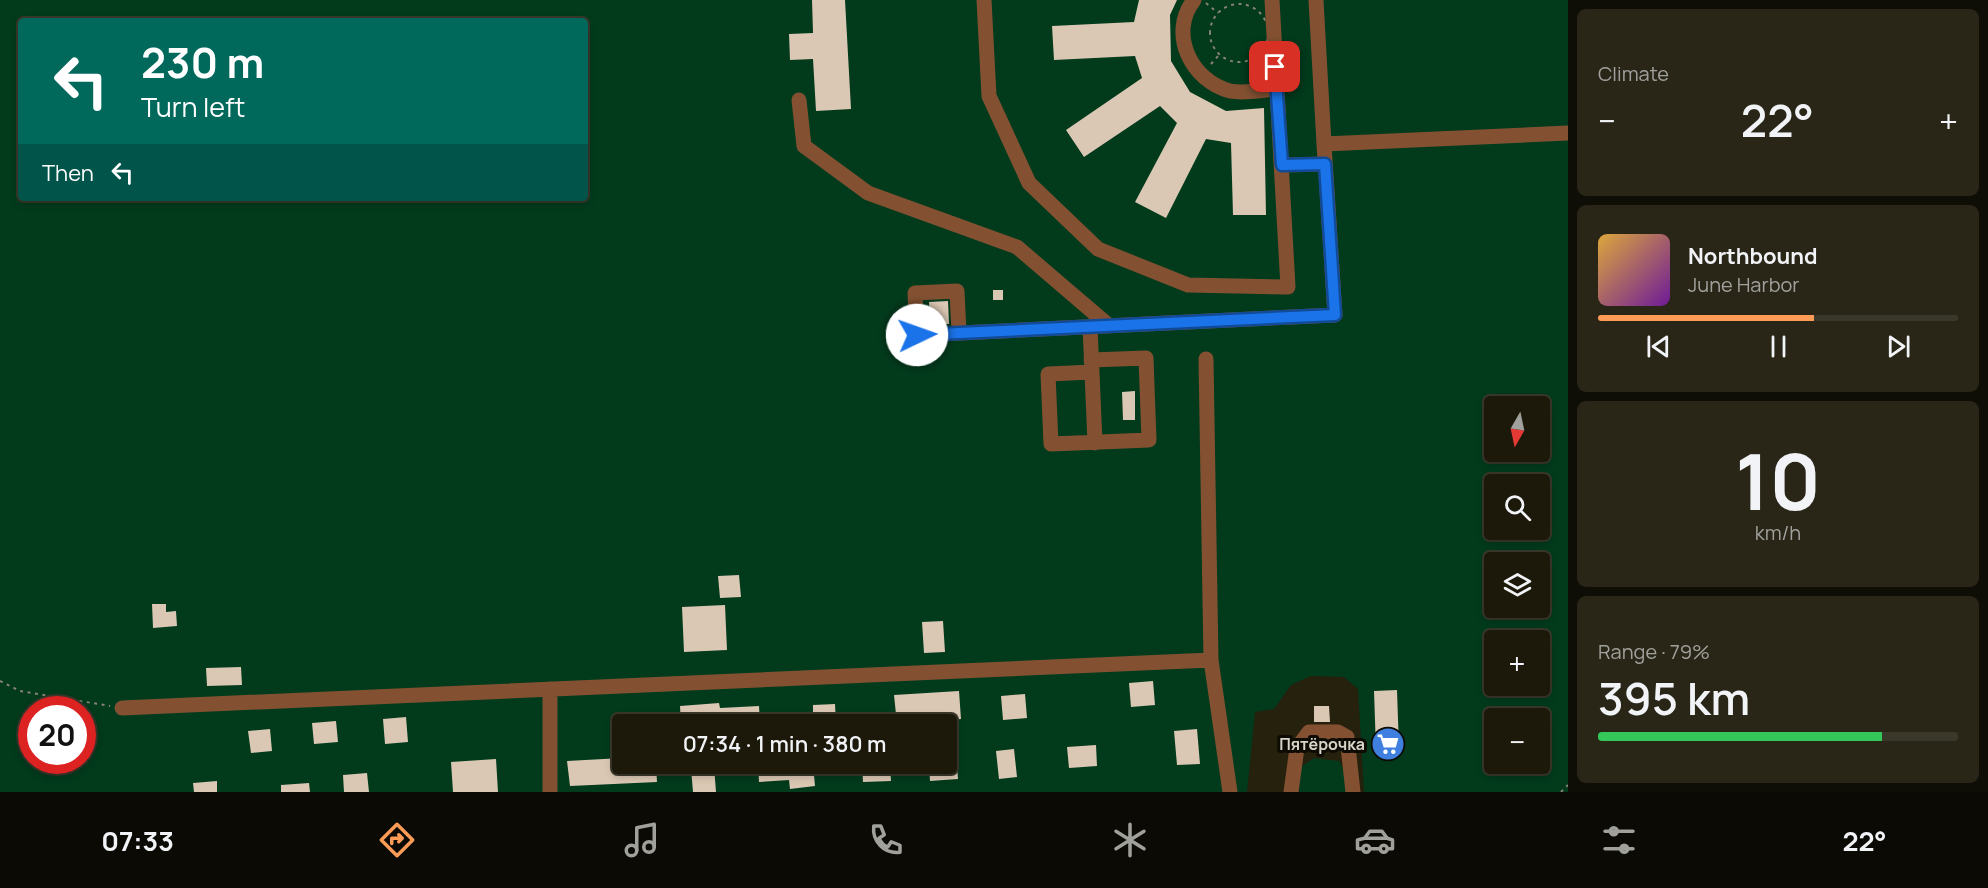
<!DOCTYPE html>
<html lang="en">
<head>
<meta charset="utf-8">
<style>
	:root { --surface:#1c190a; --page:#292618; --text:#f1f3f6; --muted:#a0a09c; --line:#3a382b; --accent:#fd9c57 }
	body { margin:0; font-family:Manrope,sans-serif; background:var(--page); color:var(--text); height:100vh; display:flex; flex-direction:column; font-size:22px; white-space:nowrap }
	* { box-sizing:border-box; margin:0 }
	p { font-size:20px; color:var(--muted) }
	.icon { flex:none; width:33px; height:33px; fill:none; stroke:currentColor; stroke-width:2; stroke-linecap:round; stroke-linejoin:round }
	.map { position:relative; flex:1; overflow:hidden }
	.sheet { display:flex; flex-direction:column; gap:9px; padding:9px; background:#0f0e06; width:420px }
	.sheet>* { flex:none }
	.hud { position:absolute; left:18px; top:18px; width:570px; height:183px; border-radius:6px; box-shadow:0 3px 9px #0003,0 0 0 2px var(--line); background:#00695c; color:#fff; overflow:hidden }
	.needle { width:39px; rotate:189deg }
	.fabs { position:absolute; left:1484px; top:396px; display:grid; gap:12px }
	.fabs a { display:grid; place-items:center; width:66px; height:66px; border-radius:6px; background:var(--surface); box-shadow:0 3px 9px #0003,0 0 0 2px var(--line); font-size:30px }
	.speed { position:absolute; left:18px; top:696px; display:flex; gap:12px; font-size:30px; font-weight:700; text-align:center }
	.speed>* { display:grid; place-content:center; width:78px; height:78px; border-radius:50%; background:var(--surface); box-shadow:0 3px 9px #0003,0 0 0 2px var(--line); line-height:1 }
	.speed .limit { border:9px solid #d22; background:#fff; color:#111 }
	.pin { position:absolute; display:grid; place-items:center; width:51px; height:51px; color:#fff; margin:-26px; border-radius:12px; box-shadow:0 3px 9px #0006 }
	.me { position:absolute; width:66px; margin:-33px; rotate:87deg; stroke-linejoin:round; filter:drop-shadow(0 0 4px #0008) }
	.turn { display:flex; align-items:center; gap:21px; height:126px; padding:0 24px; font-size:27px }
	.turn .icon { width:78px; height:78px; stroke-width:2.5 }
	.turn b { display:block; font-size:42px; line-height:51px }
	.then { display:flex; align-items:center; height:57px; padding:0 24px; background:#0003; gap:12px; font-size:22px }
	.big { font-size:45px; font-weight:600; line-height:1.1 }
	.sheet .tile { flex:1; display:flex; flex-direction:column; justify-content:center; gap:9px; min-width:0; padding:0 21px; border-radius:9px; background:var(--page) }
	.sheet .dial { align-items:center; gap:0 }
	.dial b { font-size:78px; line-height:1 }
	.song { display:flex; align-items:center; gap:18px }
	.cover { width:72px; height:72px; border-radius:9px; background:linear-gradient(135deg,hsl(40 70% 55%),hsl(280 70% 35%)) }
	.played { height:6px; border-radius:3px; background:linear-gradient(90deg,var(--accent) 60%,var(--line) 60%) }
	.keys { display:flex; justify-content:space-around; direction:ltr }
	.heat { display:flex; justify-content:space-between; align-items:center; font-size:33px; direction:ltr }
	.charge { height:9px; border-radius:4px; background:linear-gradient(90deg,#34c759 79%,var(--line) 0) }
	.trip { position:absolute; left:612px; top:714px; width:345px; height:60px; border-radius:6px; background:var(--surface); box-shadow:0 3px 9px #0003,0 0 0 2px var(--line); font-weight:600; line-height:60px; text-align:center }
	.dock { display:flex; height:96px; justify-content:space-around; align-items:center; background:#0b0a04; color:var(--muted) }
	.dock .icon { width:42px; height:42px }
	.dock .active { color:var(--accent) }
	.dock b { font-size:27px; color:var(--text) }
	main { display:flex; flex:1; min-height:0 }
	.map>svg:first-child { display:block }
	.green { fill:#023a1c; fill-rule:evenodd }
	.building { fill:#dbc8b4 }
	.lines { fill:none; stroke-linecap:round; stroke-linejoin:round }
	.path { stroke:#878373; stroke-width:2; stroke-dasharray:3 4.5; stroke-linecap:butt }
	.minor { stroke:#835132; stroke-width:15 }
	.route-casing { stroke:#114b97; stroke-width:15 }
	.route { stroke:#1a73e8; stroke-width:10 }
	.labels { text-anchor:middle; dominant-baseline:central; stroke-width:6; stroke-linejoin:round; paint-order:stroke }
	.poi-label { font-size:16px; font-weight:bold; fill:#d7d4c8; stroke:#0d0b04; text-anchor:end }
</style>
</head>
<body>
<main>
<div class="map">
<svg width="1568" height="792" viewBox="0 0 1568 792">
	<rect width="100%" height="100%" fill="#26210d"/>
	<path class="green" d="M0 0H1568V792H1364L1358 689 1344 677 1311 676 1291 685 1274 709 1255 712 1247 792H0ZM21 21H585V198H21ZM1494 406H1539V452H1494ZM1494 484H1539V530H1494ZM1494 562H1539V608H1494ZM1494 640H1539V686H1494ZM32 710H82V760H32ZM1494 718H1539V764H1494ZM622 724H946V764H622Z
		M1314 758 1339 761 1344 770 1347 792H1299L1301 767Z"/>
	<path class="building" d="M812 0H845L851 109 816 111 813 59 790 60 789 34 813 33Z
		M1139 0H1177L1170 15 1171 61 1190 92 1226 111 1264 108 1266 215H1233L1231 143 1206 139 1166 218 1135 202 1177 123 1160 106 1084 157 1066 130 1142 78 1135 56 1054 60 1052 26 1134 22Z
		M993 290H1003V300H993Z
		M948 301 949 324 930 325 929 302Z
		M1135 391V420H1123L1122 392Z
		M739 575 741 597 720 598 718 576Z
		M152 604H166V612L176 611 177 626 153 628Z
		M725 605 727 650 684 652 682 607Z
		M943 621 945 652 924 653 922 622Z
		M241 667 242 685 207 686 206 668Z
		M1153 681 1155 705 1131 707 1129 683Z
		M1397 690 1399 749 1376 750 1374 691Z
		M959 691 961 719 897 724 894 695Z
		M1025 694 1027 718 1003 720 1001 696Z
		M719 703 720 708 759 706 760 724H681L680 706Z
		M835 704 836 724H813V705Z
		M1314 706H1329L1330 722H1314Z
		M406 717 408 742 385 744 383 719Z
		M336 721 338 742 314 744 312 723Z
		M270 729 272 751 251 753 248 731Z
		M1197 729 1200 764 1177 765 1174 731Z
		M1096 745 1097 766 1069 768 1067 747Z
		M1014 749 1017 777 999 779 996 751Z
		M956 751 958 779 930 781 929 764H946V752Z
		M622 758V764H656L657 782 570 786 567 761Z
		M496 759 498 792H453L451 762Z
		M758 764H813L815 786 790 789 789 780 759 782Z
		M862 764H890L891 781 863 782Z
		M714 766 716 792H693L691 768Z
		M367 773 369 792H344L343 775Z
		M217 781V792H194L193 783Z
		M309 783 310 792H281V785Z"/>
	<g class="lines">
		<path class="path" d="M1206 3 1218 13
			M1210 33a29 29 0 1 1 58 0a29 29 0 1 1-58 0Z
			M1211 64 1219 55
			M0 681 20 691 110 706
			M1561 792 1568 785"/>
		<path class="minor" d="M984 0 989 96 1029 183 1098 249 1188 285 1288 287 1272 0
			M1194 0C1168 33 1191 81 1230 91 1243 94 1263 90 1277 89
			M1316 0 1324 144
			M799 100 804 146 868 193 1017 247 1107 324
			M1282 165 1325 164
			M1090 326 1095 443
			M959 333 957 291 915 293 917 335 1335 315 1324 144 1568 133
			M1206 359 1211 660 1230 792
			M1091 360 1146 358 1149 440 1051 444 1048 374 1092 372
			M122 708 1211 660
			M550 792V689
			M1291 792 1297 748 1309 732H1338L1347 737 1353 792"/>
	</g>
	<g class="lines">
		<defs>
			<path id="route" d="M917 335 1335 315 1325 164 1282 165 1275 67"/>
		</defs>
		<use href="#route" class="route-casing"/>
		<use href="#route" class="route"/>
	</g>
	<defs>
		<symbol id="supermarket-disc" viewBox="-11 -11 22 22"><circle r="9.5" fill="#3f7fe0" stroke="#0d0b04"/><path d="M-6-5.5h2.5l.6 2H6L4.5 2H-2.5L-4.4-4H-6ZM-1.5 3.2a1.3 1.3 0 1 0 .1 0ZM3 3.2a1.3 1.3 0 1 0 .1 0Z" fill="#fff"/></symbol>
	</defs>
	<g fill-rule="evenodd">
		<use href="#supermarket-disc" x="1369" y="725" width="38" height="38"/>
	</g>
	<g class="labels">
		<g class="poi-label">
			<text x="1365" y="744">Пятёрочка</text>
		</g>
	</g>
</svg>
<div class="fabs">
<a><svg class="needle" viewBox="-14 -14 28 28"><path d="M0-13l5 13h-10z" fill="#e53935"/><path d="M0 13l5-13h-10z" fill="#a0a09c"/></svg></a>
<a><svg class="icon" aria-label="search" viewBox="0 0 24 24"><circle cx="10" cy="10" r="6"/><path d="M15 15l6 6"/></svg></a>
<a><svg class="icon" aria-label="layers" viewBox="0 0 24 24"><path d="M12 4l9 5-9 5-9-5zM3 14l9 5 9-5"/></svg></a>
<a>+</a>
<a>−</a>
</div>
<div class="speed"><div class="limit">20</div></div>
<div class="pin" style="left:1275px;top:67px;background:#d93025"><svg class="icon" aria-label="arrive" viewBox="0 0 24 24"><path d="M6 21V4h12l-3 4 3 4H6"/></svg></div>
<svg class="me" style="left:917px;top:335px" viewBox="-20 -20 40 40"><circle r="19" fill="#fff"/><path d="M0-13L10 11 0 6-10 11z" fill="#1a73e8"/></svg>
<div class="trip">07:34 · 1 min · 380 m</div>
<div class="hud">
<div class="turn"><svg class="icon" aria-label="left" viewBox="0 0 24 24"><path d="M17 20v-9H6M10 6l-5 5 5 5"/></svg><div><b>230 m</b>Turn left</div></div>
<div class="then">Then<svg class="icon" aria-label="left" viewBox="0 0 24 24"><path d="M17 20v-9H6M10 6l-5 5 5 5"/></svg></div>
</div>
</div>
<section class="sheet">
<div class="tile"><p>Climate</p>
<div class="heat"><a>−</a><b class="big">22°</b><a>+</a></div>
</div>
<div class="tile">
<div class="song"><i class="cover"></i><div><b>Northbound</b><p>June Harbor</p></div></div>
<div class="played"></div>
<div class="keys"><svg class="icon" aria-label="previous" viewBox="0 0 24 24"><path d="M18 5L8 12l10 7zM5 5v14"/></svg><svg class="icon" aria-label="pause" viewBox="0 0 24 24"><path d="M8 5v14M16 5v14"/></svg><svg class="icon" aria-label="next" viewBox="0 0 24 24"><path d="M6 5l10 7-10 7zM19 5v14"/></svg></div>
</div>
<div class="tile dial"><b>10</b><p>km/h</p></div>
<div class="tile"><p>Range · 79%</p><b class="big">395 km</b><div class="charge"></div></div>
</section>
</main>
<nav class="dock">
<b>07:33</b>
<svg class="icon active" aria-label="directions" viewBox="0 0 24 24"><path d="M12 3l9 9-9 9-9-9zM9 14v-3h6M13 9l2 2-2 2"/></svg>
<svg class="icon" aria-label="music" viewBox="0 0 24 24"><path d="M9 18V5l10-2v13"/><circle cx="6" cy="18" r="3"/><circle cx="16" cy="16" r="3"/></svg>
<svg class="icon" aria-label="phone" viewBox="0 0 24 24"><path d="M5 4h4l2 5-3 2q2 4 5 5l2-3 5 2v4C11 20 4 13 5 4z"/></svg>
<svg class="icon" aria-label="climate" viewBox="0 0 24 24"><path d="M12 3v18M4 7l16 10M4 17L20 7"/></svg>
<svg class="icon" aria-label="car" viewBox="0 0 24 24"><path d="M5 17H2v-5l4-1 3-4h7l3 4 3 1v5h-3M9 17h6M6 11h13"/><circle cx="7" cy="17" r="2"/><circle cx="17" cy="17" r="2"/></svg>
<svg class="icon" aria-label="filters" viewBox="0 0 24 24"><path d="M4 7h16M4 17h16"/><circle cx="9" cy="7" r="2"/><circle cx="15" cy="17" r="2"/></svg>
<b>22°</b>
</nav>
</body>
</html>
